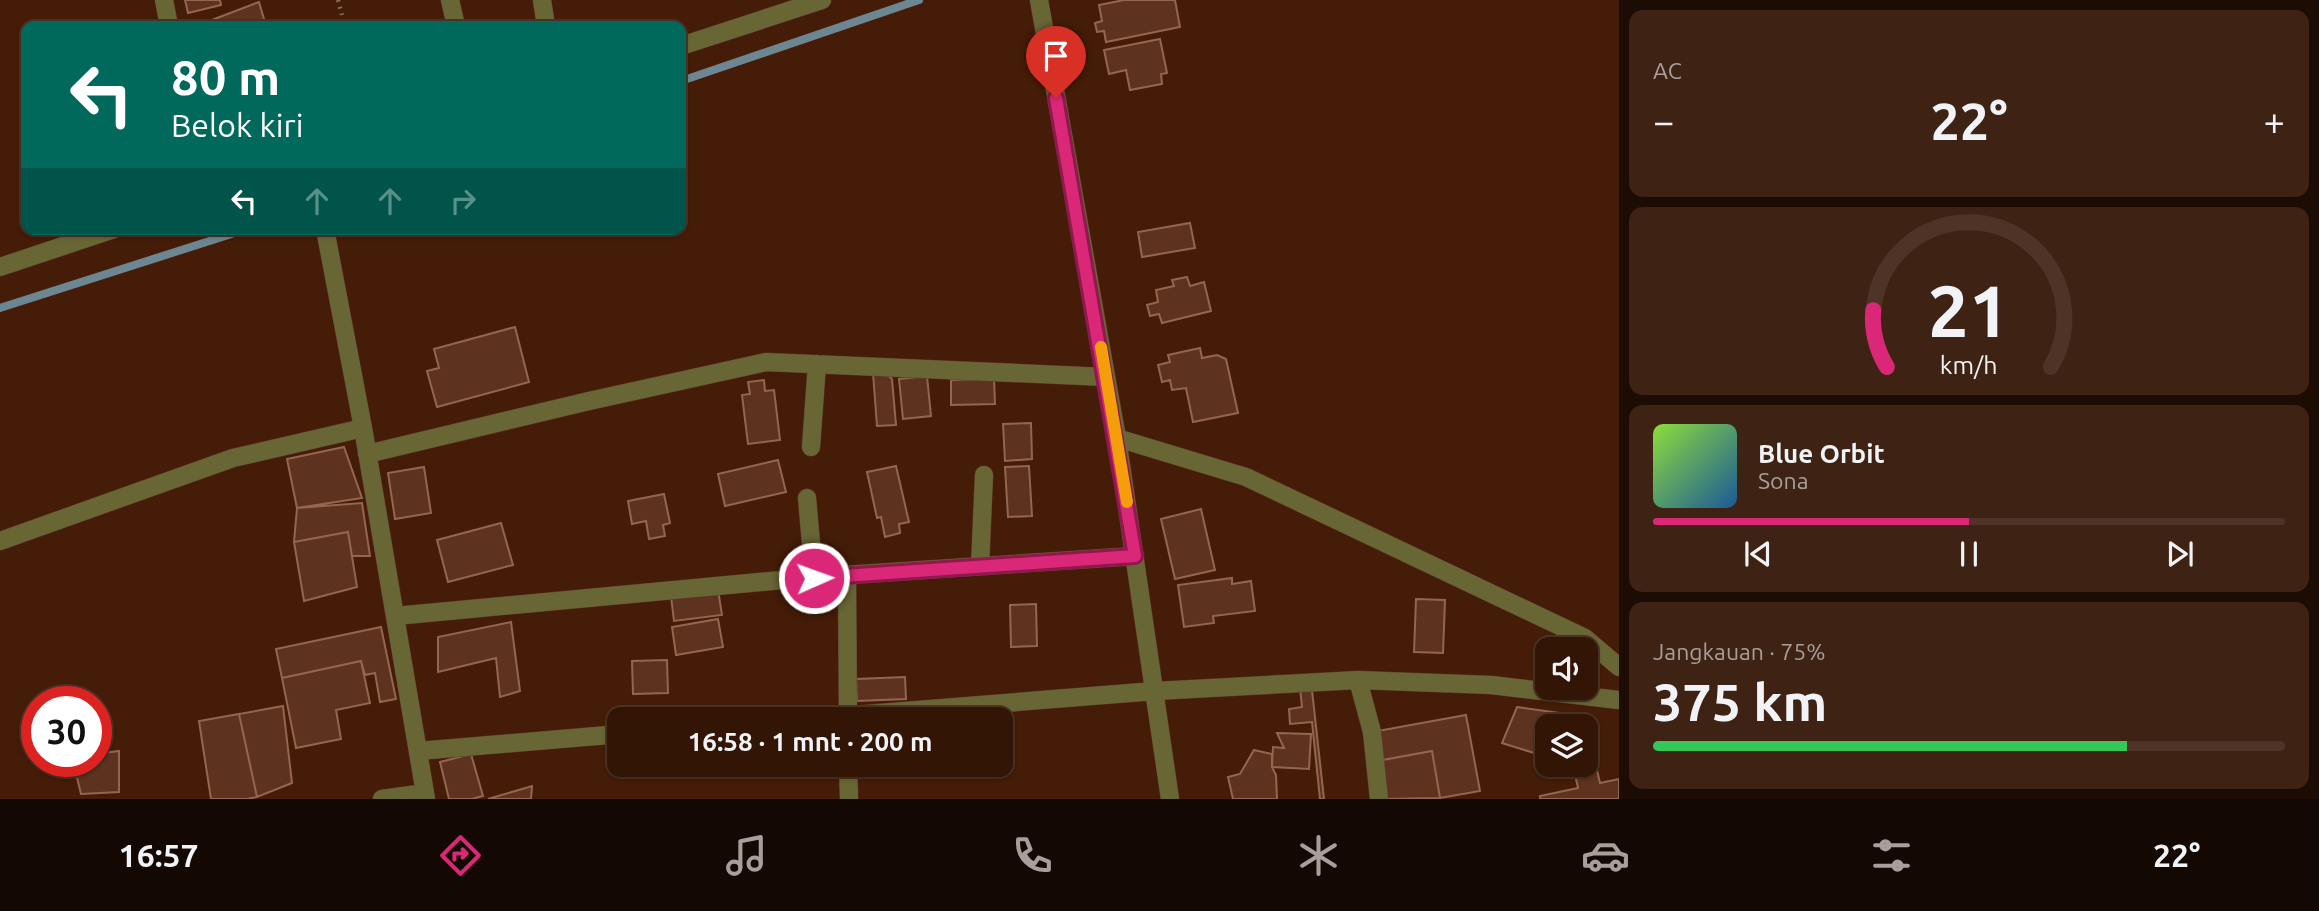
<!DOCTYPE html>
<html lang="id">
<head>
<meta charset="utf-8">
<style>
	:root { --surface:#331505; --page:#3e2213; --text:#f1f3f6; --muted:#a99f9a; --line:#4e3427; --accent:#db2777 }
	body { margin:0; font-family:Ubuntu,sans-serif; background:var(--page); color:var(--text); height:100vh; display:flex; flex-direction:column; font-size:26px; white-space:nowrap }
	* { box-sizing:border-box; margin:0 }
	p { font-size:23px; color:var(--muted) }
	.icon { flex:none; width:38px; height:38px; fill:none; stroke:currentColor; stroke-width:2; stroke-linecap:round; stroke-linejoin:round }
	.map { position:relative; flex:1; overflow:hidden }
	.side { display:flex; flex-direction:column; gap:10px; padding:10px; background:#1c0c03; width:700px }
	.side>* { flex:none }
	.top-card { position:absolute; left:21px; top:21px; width:665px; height:214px; border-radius:14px; box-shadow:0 2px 5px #0004,0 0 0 2px var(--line); background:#00695c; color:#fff; overflow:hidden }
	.controls { position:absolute; left:1535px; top:637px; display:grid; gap:14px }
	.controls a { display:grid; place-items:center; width:63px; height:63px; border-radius:14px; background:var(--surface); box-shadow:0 2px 5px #0004,0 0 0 2px var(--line); font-size:35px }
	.speed { position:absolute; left:21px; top:686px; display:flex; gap:14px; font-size:35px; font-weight:700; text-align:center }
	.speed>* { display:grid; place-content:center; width:91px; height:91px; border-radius:50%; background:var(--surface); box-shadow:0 2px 5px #0004,0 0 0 2px var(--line); line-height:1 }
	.speed .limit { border:10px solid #d22; background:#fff; color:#111 }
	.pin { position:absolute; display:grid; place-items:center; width:60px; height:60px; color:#fff; margin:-72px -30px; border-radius:50% 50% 50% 0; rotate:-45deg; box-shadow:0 0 7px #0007 }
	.pin .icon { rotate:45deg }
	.me { position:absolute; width:77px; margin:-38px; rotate:88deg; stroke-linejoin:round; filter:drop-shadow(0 0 5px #0008) }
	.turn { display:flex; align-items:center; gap:24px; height:147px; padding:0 35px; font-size:32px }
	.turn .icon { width:91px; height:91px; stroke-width:2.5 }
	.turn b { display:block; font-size:49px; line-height:60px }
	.lanes { display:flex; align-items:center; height:66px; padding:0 35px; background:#0003; justify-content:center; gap:35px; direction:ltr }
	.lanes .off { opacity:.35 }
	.big { font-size:52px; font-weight:600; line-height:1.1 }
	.side .tile { flex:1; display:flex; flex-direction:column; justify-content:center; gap:10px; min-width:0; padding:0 24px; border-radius:14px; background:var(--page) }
	.side .dial { align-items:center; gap:0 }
	.dial svg { height:182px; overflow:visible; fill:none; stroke:var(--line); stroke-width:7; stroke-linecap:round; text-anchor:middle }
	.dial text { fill:var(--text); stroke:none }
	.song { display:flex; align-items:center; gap:21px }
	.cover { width:84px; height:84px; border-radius:10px; background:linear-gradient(135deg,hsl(90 70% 55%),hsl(210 70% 35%)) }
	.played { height:7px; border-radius:4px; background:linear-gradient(90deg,var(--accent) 50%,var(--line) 50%) }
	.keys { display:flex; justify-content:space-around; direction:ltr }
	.heat { display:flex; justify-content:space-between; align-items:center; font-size:38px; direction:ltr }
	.charge { height:10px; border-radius:5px; background:linear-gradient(90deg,#34c759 75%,var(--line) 0) }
	.trip { position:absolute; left:607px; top:707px; width:406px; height:70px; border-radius:14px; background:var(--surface); box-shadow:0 2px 5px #0004,0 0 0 2px var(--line); font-weight:600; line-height:70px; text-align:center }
	.tabs { display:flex; height:112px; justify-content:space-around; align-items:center; background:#140802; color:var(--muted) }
	.tabs .icon { width:49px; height:49px }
	.tabs .current { color:var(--accent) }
	.tabs b { font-size:32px; color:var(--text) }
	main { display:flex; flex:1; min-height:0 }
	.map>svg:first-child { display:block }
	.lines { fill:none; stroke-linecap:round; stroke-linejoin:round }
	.stream { stroke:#6c8791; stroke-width:8 }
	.building { fill:#5d331f; stroke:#946650; stroke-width:2 }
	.minor-casing { stroke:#613b27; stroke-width:19 }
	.tertiary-casing { stroke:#613b27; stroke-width:19 }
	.path { stroke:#8b6756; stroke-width:4.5; stroke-dasharray:2 5; stroke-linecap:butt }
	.minor { stroke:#696635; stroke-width:18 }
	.tertiary { stroke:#696635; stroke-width:18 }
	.route-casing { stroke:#8e194d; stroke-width:18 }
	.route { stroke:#db2777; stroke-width:12 }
	.slow { stroke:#f59e0b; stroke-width:12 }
</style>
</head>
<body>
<main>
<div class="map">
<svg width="1619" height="799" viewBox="0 0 1619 799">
	<rect width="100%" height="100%" fill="#441c07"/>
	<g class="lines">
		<path class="stream" d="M681 81 919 0
			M0 308 247 229"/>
	</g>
	<path class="building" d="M185 0H220L221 5 188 13Z
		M1124 0H1175L1180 27 1106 42 1104 31 1097 32 1095 23 1102 21 1099 5Z
		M259 2 266 26H196Z
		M1160 39 1167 73 1161 74 1162 84 1130 90 1126 70 1109 74 1104 50Z
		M1190 223 1195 248 1142 257 1138 232Z
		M1187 277 1190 286 1204 282 1211 311 1162 323 1159 314 1150 316 1147 305 1158 302 1156 290 1174 286 1172 280Z
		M515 327 529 382 437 407 427 371 439 368 434 349Z
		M1200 348 1202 358 1217 355 1226 359 1238 413 1193 422 1186 388 1172 390 1170 380 1162 382 1158 365 1170 362 1168 355Z
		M884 372 892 379 896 425 877 426 873 373Z
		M927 376 931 416 903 419 899 379Z
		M994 379 995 404 951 405V380Z
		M764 380 765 391 774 390 780 440 748 444 742 395 750 394 748 382Z
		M1031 423 1032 459 1005 461 1003 424Z
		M344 447 362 498 297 508 287 459Z
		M778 460 786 492 725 506 718 474Z
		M896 466 909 522 899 524 900 533 885 537 881 517 877 518 867 472Z
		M1029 466 1032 516 1008 517 1005 467Z
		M424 467 431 513 395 519 388 473Z
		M664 494 670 523 663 525 665 536 649 539 646 521 632 524 628 501Z
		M362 503 370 556H352L348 532 294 542 297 508Z
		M1201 509 1215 570 1175 579 1161 519Z
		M501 523 513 565 448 582 437 540Z
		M348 532 357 587 304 601 294 542Z
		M1232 578V584L1251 581 1255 611 1213 616 1214 623 1184 627 1178 585Z
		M718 590 722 615 674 621 671 596Z
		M1416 599 1445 600 1443 653 1414 652Z
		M1036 604 1037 646 1011 647 1010 605Z
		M718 619 723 647 676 655 672 627Z
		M511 622 520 691 500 697 496 658 438 672V637Z
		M381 627 396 699 380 702 375 673 365 675 361 661 282 678 276 649Z
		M667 660 668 693 633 694 632 661Z
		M361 661 370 703 336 710 341 739 296 748 282 678Z
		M905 677 906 699 857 701 856 679Z
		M1311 681 1324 799H1320L1312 722 1290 724 1289 709 1302 707 1300 688Z
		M283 706 292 783 257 797 239 714Z
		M1517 707 1567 714 1563 726H1547V757L1502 743Z
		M239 714 257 797 247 799H211L199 721Z
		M1466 715 1480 791 1440 798 1432 751 1377 761 1372 732Z
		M1277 733 1311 734 1309 769 1272 767 1273 747 1284 748Z
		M1254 750 1272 754V767L1276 775 1277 799H1233L1228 777 1240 774Z
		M119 751V792L81 794 73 761H96V754Z
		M1432 751 1440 798 1385 799 1377 761Z
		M471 754 483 796 472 799H449L440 762Z
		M1573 765 1597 770 1600 783 1619 779V799H1540V796L1578 788Z
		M532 786 531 799H488Z"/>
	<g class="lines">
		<defs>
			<path id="minor" d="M164 0 169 26
				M450 0 456 26
				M542 0 546 26
				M1039 0 1117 438 1170 799
				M325 229 363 428 426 799
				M1117 438 1246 477 1585 638 1619 667
				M811 447 817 364
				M367 454 589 401 766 362 1106 377
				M807 498 814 577
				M0 541 233 458 363 428
				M980 566 984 475
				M847 576 848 719
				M395 616 814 577 1135 556
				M1358 680 1372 732 1379 799
				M804 719 1155 691 1358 680 1491 685 1619 700
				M418 751 620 734
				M848 765 849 799
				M382 799 425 793"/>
			<path id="tertiary" d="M681 46 822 0
				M0 267 114 229"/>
		</defs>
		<use href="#minor" class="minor-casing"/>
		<use href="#tertiary" class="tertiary-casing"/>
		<path class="path" d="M338 0 342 15"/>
		<use href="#minor" class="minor"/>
		<use href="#tertiary" class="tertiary"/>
	</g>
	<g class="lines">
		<defs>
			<path id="route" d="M814 578 1135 556 1056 98"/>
		</defs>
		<use href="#route" class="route-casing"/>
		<use href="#route" class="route"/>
		<path class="slow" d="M1101 347 1127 502"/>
	</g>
</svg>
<div class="controls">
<a><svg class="icon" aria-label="sound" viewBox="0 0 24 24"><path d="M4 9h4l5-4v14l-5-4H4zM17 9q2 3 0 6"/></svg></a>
<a><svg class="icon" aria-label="layers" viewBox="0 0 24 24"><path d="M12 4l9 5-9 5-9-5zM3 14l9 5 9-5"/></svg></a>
</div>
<div class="speed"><div class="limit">30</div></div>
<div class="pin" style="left:1056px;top:98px;background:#d93025"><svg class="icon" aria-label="arrive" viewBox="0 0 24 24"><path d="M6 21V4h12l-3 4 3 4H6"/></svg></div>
<svg class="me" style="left:814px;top:578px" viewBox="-20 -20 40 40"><circle r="17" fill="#db2777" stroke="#fff" stroke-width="3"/><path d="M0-11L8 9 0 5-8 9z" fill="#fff"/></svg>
<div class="trip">16:58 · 1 mnt · 200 m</div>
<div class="top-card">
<div class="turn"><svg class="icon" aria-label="left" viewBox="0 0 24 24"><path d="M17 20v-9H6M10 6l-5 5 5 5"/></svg><div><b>80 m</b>Belok kiri</div></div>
<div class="lanes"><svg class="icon" aria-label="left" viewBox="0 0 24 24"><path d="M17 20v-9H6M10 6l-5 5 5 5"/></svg><svg class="icon off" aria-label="ahead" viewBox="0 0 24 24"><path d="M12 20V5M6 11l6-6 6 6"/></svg><svg class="icon off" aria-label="ahead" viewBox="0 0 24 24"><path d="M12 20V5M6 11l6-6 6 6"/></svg><svg class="icon off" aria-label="right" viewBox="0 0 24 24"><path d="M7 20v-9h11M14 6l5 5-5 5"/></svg></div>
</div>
</div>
<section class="side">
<div class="tile"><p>AC</p>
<div class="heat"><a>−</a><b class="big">22°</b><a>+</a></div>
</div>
<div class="tile dial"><svg viewBox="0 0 100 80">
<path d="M14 69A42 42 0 1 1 86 69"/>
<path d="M14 69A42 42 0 0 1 8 44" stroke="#db2777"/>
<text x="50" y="56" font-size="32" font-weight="700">21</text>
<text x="50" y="72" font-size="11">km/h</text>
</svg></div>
<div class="tile">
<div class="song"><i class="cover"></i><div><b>Blue Orbit</b><p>Sona</p></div></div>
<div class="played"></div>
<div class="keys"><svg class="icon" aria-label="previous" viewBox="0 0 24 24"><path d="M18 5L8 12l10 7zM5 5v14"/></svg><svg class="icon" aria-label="pause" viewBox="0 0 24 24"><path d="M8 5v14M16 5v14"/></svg><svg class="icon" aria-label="next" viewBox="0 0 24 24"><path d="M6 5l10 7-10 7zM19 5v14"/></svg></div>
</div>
<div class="tile"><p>Jangkauan · 75%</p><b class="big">375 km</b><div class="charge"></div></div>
</section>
</main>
<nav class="tabs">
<b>16:57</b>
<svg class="icon current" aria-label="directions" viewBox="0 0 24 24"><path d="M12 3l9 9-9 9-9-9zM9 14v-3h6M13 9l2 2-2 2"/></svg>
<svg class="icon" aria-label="music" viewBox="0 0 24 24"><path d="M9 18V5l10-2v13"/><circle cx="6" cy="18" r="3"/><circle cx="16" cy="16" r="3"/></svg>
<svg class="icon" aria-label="phone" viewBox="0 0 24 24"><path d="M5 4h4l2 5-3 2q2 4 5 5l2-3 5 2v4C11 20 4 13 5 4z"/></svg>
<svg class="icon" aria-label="climate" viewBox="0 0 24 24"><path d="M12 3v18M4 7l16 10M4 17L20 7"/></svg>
<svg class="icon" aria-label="car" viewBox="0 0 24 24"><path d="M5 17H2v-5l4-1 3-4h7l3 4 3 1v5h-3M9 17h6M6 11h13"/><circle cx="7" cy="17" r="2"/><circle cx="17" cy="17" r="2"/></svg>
<svg class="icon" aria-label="filters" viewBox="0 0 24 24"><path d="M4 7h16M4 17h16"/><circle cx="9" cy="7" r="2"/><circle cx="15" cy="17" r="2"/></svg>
<b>22°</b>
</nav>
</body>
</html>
